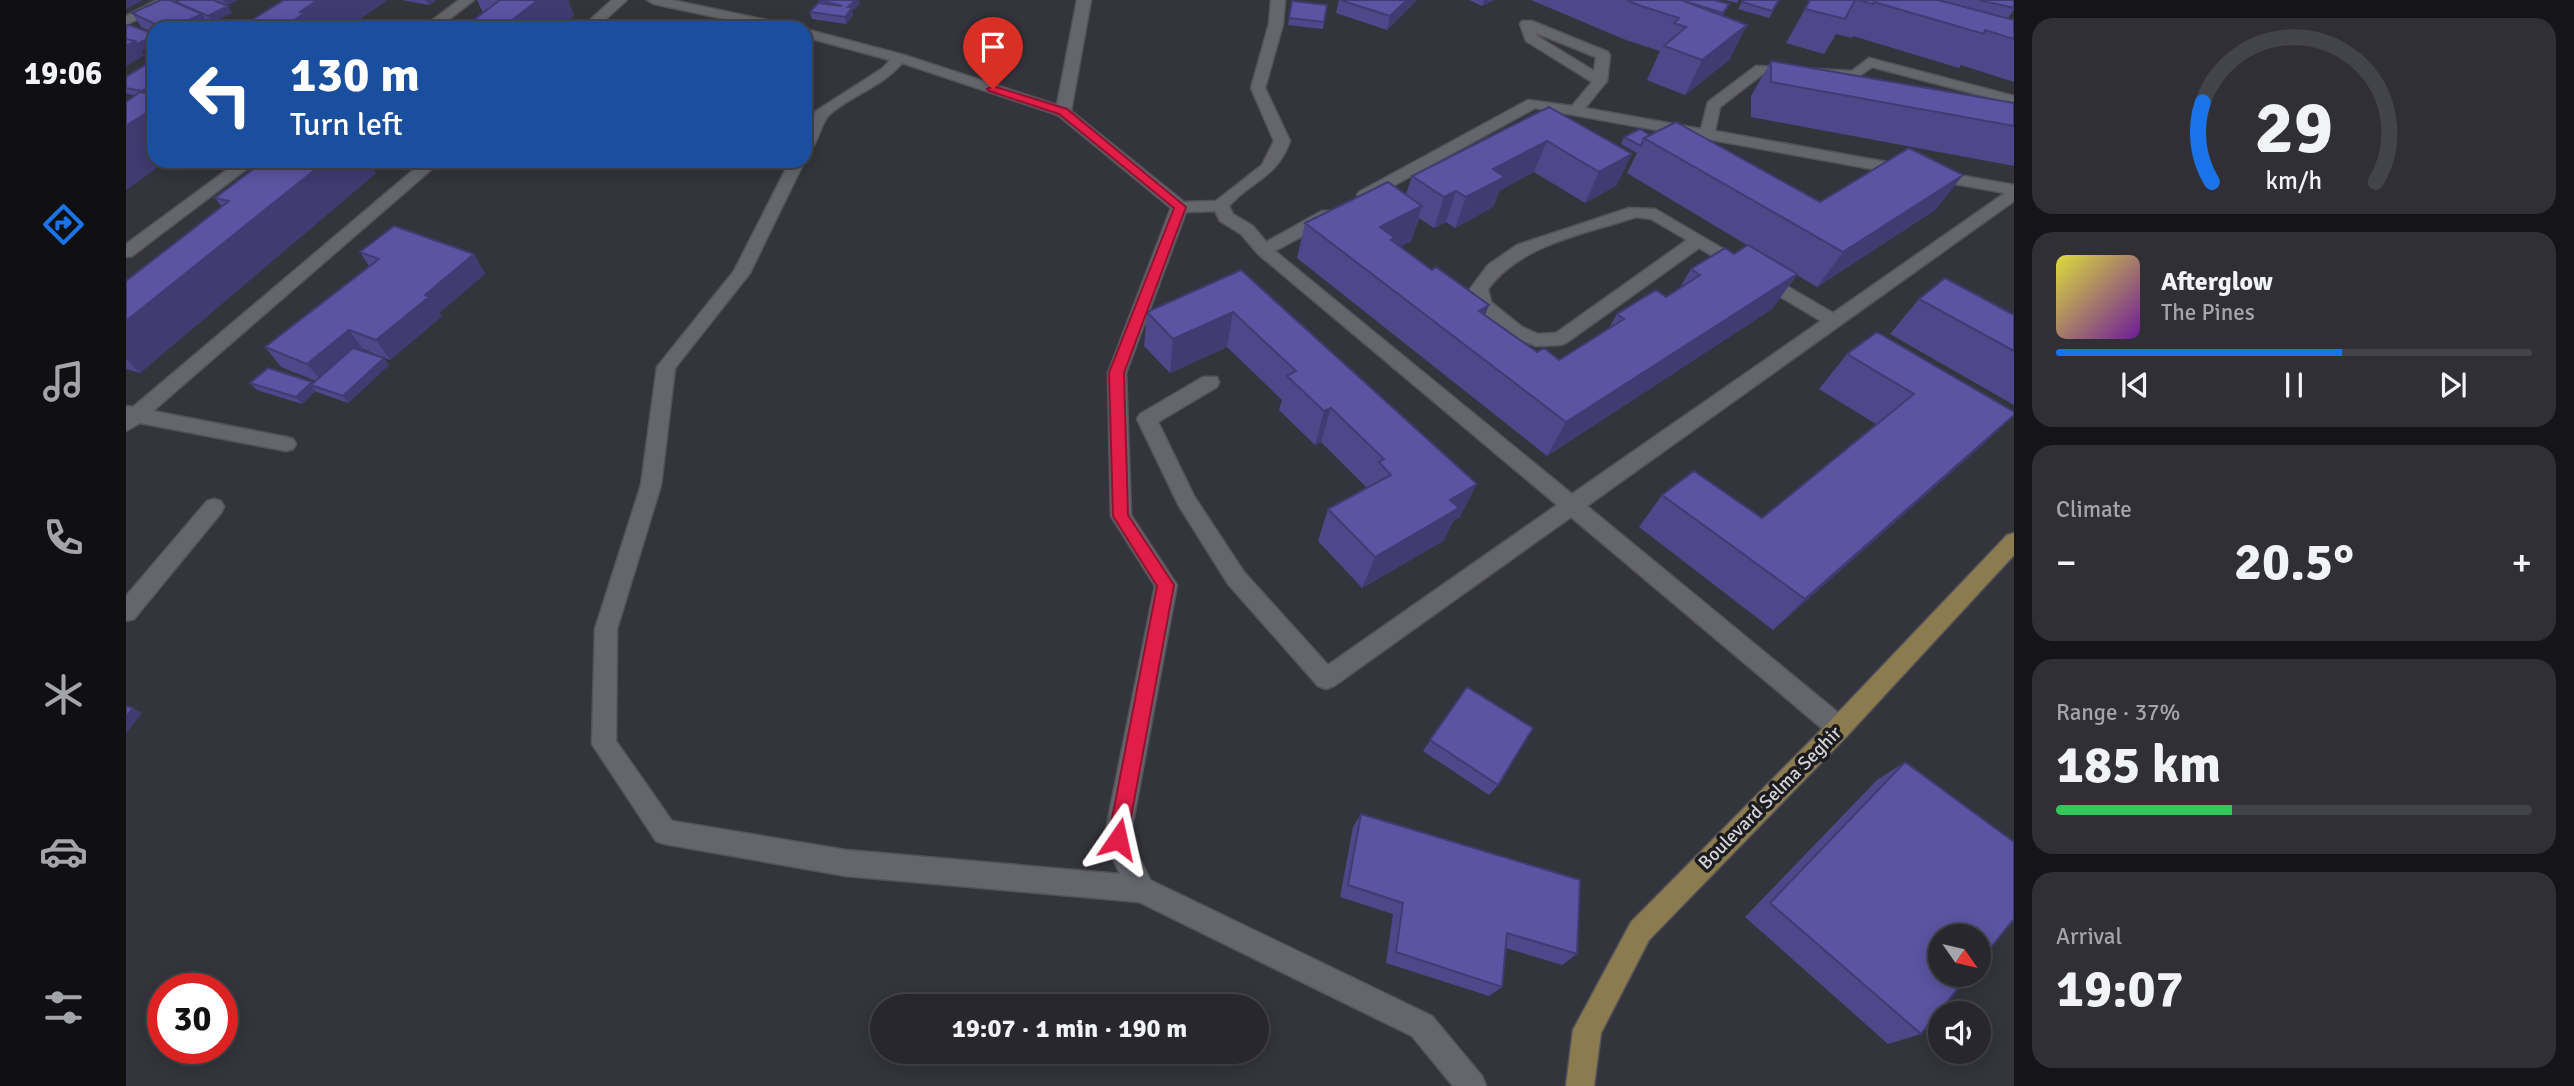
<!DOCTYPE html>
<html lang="en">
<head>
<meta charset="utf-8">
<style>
	:root { --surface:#27272d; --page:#2f2f35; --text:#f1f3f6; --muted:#a4a5aa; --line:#434449; --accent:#1a73e8 }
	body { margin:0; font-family:Signika,sans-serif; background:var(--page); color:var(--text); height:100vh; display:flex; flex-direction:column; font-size:26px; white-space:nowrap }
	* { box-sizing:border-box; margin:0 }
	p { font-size:23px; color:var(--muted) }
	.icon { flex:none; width:38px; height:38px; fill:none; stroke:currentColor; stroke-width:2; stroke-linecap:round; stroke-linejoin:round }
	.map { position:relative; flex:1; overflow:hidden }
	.sheet { display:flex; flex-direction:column; gap:18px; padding:18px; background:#151519; width:560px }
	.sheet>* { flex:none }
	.hud { position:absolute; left:21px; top:21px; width:665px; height:147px; border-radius:21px; box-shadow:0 4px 18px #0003,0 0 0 2px var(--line); background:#1a4fa0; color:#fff; overflow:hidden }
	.needle { width:46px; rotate:124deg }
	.fabs { position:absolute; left:1802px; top:924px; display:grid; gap:14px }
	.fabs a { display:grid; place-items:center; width:63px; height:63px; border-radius:50%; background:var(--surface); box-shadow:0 4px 18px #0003,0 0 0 2px var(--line); font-size:35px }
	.speed { position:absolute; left:21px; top:973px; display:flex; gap:14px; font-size:35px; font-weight:700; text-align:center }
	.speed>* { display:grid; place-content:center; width:91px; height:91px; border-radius:50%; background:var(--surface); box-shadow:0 4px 18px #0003,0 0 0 2px var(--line); line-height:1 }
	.speed .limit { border:10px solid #d22; background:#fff; color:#111 }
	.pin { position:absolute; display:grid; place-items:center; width:60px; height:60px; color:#fff; margin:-72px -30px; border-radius:50% 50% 50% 0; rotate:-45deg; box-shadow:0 0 7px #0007 }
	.pin .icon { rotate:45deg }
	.me { position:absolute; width:77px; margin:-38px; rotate:11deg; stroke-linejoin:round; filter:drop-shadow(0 0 5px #0008) }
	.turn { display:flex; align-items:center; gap:24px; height:147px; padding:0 28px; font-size:32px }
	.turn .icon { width:91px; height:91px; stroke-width:2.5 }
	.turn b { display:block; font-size:49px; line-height:60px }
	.big { font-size:52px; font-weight:800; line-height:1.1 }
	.sheet .card { flex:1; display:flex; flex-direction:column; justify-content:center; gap:10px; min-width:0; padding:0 24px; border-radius:21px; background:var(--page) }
	.sheet .dial { align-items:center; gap:0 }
	.dial svg { height:182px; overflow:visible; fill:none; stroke:var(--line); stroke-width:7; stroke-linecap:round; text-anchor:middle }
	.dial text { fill:var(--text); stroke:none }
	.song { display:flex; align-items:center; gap:21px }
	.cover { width:84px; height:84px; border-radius:10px; background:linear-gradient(135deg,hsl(60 70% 55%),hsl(280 70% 35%)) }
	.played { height:7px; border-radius:4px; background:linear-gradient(90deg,var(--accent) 60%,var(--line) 60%) }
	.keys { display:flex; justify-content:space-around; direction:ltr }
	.heat { display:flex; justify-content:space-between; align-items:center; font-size:38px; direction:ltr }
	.charge { height:10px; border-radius:5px; background:linear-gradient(90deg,#34c759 37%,var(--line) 0) }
	.trip { position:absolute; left:744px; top:994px; width:399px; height:70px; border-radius:35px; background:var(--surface); box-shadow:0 4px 18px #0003,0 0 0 2px var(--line); font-weight:800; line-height:70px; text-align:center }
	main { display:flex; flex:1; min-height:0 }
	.tabs { display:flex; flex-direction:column; width:126px; justify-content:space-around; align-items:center; background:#101012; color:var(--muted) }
	.tabs .icon { width:49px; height:49px }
	.tabs .selected { color:var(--accent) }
	.tabs b { font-size:32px; color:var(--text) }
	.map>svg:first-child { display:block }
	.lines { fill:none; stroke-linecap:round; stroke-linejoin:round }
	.minor-casing { stroke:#535359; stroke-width:3 }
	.major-casing { stroke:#535359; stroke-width:3 }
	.minor { fill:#65656e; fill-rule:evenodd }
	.major { fill:#8b7b4f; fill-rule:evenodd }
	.wall { fill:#4e488b }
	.shaded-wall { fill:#403b71 }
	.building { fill:#5b54a2; stroke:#403b71; stroke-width:2 }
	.route { fill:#e11d48; stroke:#92132f; stroke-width:2 }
	.labels { text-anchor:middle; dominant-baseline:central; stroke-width:7; stroke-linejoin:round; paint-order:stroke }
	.street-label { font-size:19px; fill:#d2d2d7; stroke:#1c1c20 }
</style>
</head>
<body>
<main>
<nav class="tabs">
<b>19:06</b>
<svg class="icon selected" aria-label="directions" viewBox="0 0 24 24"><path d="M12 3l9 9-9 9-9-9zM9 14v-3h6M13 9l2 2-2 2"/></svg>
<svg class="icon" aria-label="music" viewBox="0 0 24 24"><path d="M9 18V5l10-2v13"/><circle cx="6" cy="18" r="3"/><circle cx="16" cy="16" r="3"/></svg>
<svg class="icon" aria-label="phone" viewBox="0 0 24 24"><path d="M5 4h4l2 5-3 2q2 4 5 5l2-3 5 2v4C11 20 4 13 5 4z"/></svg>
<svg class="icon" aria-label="climate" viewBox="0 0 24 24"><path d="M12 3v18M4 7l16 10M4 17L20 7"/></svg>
<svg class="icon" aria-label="car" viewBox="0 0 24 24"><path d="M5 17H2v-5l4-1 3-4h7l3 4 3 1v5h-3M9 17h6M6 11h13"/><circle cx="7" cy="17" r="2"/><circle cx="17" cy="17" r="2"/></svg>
<svg class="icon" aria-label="filters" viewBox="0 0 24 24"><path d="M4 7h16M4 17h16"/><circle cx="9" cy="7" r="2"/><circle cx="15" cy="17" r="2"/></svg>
</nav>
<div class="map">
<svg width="1888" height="1086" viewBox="0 0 1888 1086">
	<rect width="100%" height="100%" fill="#34343c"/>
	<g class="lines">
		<defs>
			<path id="minor" d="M31 0H48L0 25V16Z
				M333 0H348L312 28H296Z
				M486 0H501L470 28H455Z
				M521 0H546L659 24 666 28H640L528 4Z
				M951 0H965L945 111 1058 202 1090 201 1136 165 1148 141 1125 88 1143 24 1145 0H1159L1157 24 1139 88 1164 141C1151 178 1126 180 1103 206L1107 214 1127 226 1140 242 1196 211H1208L1210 215 1208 219 1149 251 1446 494 1695 321 1573 248 1440 343 1434 345 1410 346 1384 335 1351 309 1344 289 1362 265 1391 245 1503 208 1529 209 1707 313 1879 193 1409 108 1245 198H1233L1231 195 1233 192 1402 100 1446 106 1466 82 1400 41 1394 24 1396 21H1406L1482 52 1484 55 1481 81 1459 108 1575 129 1582 102 1630 66 1726 71 1743 58 1888 96V104L1746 67 1729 79 1638 73 1594 107 1589 131 1888 185V201L1461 506 1721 720 1725 728 1721 736 1713 739 1705 736 1445 517 1208 686 1200 689 1192 686 1102 584 1053 506 1011 419 1014 414 1077 377H1091L1093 382 1091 387 1032 422 1068 496 1118 572 1202 665 1431 505 1132 254 1115 234 1094 221 1089 211 1060 212 1000 373 1005 515 1051 585 1004 838 1024 880 1306 1016 1356 1076 1360 1086H1327L1286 1036 1013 902 720 876 539 844 530 841 466 744 469 629 515 485 531 367 608 271 664 161 679 160 624 273 549 368 535 485 491 629 490 741 546 821 720 850 994 874 978 839 1029 586 985 516 982 373 1045 208 932 115 776 63C756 87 725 95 703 115 693 125 693 148 679 152V132L690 111 757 68 764 60 679 37V29L778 55 931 105ZM1410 33 1470 57 1468 71 1411 36ZM1510 217 1525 219 1561 240 1430 333 1412 334 1396 327 1365 302 1362 289C1395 244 1459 234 1510 217Z
				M113 161H131L6 256 0 257V244Z
				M298 161H315L27 411 160 437 167 439 170 444 167 449 160 451 14 423 0 431V406L7 407Z
				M88 499 95 501 98 507 95 513 8 619 0 621V596L81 501Z"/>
			<path id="major" d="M1888 533V555L1721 736 1523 940 1475 1033 1468 1086H1440L1447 1030 1505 922 1705 720 1881 535Z"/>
		</defs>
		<use href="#minor" class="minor-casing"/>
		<use href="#major" class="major-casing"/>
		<use href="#minor" class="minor"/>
		<use href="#major" class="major"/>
	</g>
	<path class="wall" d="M54 0H112L101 5 106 13 86 23 79 19 85 28H28V33L15 27 6 13 51 3Z
		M276 0H310L303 5Z
		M351 0H442L448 16 357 13Z
		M693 0 734 4 726 11 727 15 720 24 686 19 684 12 693 3Z
		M1213 0H1291L1261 30 1210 13Z
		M1343 0H1369L1356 6Z
		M1405 0H1588L1603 4 1596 16 1621 25 1603 60 1559 95 1521 80 1534 51 1500 40Z
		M1599 0H1613L1611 3Z
		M1617 0H1654L1643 18 1612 9Z
		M1684 0H1888V10L1882 18 1888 20V82L1835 65 1833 68 1727 36 1726 38 1710 34 1698 54 1660 43Z
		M1166 1 1201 5 1197 29 1162 25Z
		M1645 61 1888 103V166L1625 117V96Z
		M0 77 27 95 28 161 33 166 0 190 9 96 0 93Z
		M1423 107 1491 185 1459 203 1408 172 1374 190 1367 207 1329 228 1320 222 1308 228 1293 218 1285 241 1274 247 1306 270 1363 305 1359 315 1411 352 1433 360 1483 328 1491 314 1540 297 1553 289 1565 269 1608 254 1621 245 1501 173 1511 153 1495 144 1498 137 1524 135 1694 202 1837 175 1809 210 1691 287 1671 275 1646 309 1421 456 1171 258 1179 223 1280 194 1286 176Z
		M143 166 250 173 14 373 0 369V281L96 207 89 198Z
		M234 252 348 254 359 274 313 313 316 316 264 360 237 349 235 351 263 365 222 403 191 392 189 391 176 404 131 390 124 383 186 382 187 383 190 381 155 367 139 347 243 266Z
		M1115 270 1334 517 1327 521 1317 541 1236 588 1192 541 1202 509 1241 488 1195 442 1189 445 1153 410 1156 400 1101 347 1044 373 1018 346 1021 312Z
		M1793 299 1888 315V405L1764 334Z
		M1721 354 1888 415 1854 447 1647 630 1513 527 1536 495 1636 518 1750 424 1693 389Z
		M1341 687 1372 785 1363 795 1297 751Z
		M1779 762 1795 1034 1762 1044 1619 917 1751 780Z
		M1235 814 1451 954 1436 965 1380 948 1376 987 1363 996 1260 963 1267 914 1214 897 1227 827Z"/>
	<path class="shaded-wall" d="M0 0H15L16 1 0 9Z
		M97 0H112L101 5Z
		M192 0H262L221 28H163L174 12Z
		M300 0H310L303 5Z
		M412 0H442L448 16 433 28H376Z
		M730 0H733L734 4 726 11 727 15 720 24 719 17 722 7Z
		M1281 0H1291L1261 30 1264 16Z
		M1358 0H1369L1356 6Z
		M102 6 106 13 86 23 82 16Z
		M76 14 85 28H62L63 20Z
		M1621 25 1603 60 1559 95 1576 60Z
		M28 36V45L16 51 19 55 0 66V46L9 41Z
		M28 83V94L21 98 16 91Z
		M28 108V161L33 166 0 190V126Z
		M1421 141 1408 172 1374 190 1367 207 1329 228 1340 197 1367 169Z
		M1506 154 1491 185 1459 203 1473 172Z
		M200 161H242L250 173 14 373 0 359V321Z
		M1837 175 1809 210 1691 287 1717 252Z
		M1330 191 1320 222 1308 228 1318 197Z
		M1296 206 1285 241 1265 251 1254 227Z
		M348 254 359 274 313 313 316 316 264 360 250 340 299 295Z
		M1671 274 1646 309 1421 456 1440 422Z
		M1363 305 1349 339 1338 346 1353 311Z
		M1107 312 1101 347 1044 373 1047 339Z
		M223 330 237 349 197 383 181 364Z
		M258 358 263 365 222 403 217 396Z
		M186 382 191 387 185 385 189 391 176 404 170 397Z
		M1205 408 1195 442 1189 445 1198 411Z
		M1888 415 1854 447 1647 630 1679 599Z
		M1351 484 1334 517 1327 521 1317 541 1236 588 1249 557 1324 500Z
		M7 708 16 713 0 734V717Z"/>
	<path class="building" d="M35 0H44L76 14 63 20 71 23 62 28H37L6 13Z
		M54 0H87L102 6 82 16 50 2Z
		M158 0H192L174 12 179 13 171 18 176 19 163 28H113Z
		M374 0H412L376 28H337Z
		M693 0H730L722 7 726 8 719 17 684 12 692 3 716 6Z
		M1214 0H1281L1264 16Z
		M1500 0H1555L1621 25 1576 60 1538 46 1560 27 1548 23 1553 18 1515 6Z
		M1555 0H1588L1603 4 1597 13Z
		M1617 0H1653L1646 11 1616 2Z
		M1684 0H1729L1719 19 1679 9Z
		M1731 0H1812L1888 20V39L1859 30 1858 34 1748 2 1747 4Z
		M1853 0H1888V8Z
		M1166 1 1201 5 1198 22 1163 18Z
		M3 25 28 34V36L11 44 9 41 0 39V26Z
		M0 39 9 41 0 46Z
		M1645 61 1888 103V126L1645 82Z
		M19 65 28 67V83L16 91 0 88V77Z
		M14 92 28 95V108L0 126V102Z
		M1423 107 1506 154 1473 172 1421 141 1367 169 1379 177 1340 197 1330 191 1318 197 1286 176Z
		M1550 122 1694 202 1783 148 1837 175 1717 252 1518 138Z
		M1514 129 1524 135 1518 138 1515 146 1498 137Z
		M150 161H200L0 321V281L103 201 89 198 134 164 143 166Z
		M1262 182 1296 206 1254 227 1269 238 1265 240 1306 270 1310 267 1363 305 1353 311 1411 352 1418 348 1433 360 1498 319 1491 314 1530 290 1540 297 1574 275 1565 269 1599 248 1608 254 1622 245 1671 274 1440 422 1179 223Z
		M268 226 348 254 299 295 303 297 250 340 223 330 181 364 139 347 253 259 234 252Z
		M1115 270 1351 484 1324 500 1333 508 1249 557 1202 509 1265 475 1253 462 1258 459 1205 408 1198 411 1161 376 1170 371 1107 312 1047 339 1021 312Z
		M1819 278 1888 315V351L1793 299Z
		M1751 332 1888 412V415L1679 599 1536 495 1568 471 1636 518 1788 394 1721 354Z
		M227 348 258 358 217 396 185 385Z
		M142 368 186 382 170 397 124 383Z
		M1341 687 1407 728 1372 785 1304 740Z
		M0 706 7 708 0 717Z
		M1779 762 1888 842V919L1853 962V936H1815V975H1843L1795 1034 1644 903Z
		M1235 814 1454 880 1451 954 1381 933 1376 987 1270 952 1277 903 1222 885Z"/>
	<path class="route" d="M867 86 941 109 1060 207 998 373 1002 515 1048 585 1001 839 998 845 992 848 985 845 982 839 1031 586 987 516 983 373 1048 208 933 114 863 91 861 89Z"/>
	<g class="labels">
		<g class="street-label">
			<text transform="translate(1644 798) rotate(-45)">Boulevard Selma Seghir</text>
		</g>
	</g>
</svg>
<div class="fabs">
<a><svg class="needle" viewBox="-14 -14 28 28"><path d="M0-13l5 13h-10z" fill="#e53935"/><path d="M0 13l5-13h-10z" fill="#a4a5aa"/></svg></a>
<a><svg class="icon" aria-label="sound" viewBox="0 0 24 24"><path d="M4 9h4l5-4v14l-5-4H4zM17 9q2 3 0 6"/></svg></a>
</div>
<div class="speed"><div class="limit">30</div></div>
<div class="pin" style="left:867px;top:89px;background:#d93025"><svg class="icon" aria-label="arrive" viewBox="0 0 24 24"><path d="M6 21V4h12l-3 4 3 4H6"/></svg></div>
<svg class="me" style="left:992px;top:839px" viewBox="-20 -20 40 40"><path d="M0-17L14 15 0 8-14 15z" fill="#e11d48" stroke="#fff" stroke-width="4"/></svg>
<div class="trip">19:07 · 1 min · 190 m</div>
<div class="hud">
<div class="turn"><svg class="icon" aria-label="left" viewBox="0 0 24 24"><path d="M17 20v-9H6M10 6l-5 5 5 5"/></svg><div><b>130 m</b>Turn left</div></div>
</div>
</div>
<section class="sheet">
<div class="card dial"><svg viewBox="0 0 100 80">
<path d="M14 69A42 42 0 1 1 86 69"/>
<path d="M14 69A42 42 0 0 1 10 34" stroke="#1a73e8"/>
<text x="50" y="56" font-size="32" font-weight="700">29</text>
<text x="50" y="72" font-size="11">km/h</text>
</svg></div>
<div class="card">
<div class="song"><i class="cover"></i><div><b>Afterglow</b><p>The Pines</p></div></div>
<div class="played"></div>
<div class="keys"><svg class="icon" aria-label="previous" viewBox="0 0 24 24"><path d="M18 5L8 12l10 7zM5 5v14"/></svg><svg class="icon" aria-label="pause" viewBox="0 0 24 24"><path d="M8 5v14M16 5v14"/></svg><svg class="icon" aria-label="next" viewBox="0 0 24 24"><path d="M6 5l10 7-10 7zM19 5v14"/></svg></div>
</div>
<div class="card"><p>Climate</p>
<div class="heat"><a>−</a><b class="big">20.5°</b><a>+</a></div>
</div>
<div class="card"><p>Range · 37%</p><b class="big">185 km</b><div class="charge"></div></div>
<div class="card"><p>Arrival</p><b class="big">19:07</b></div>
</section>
</main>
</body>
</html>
